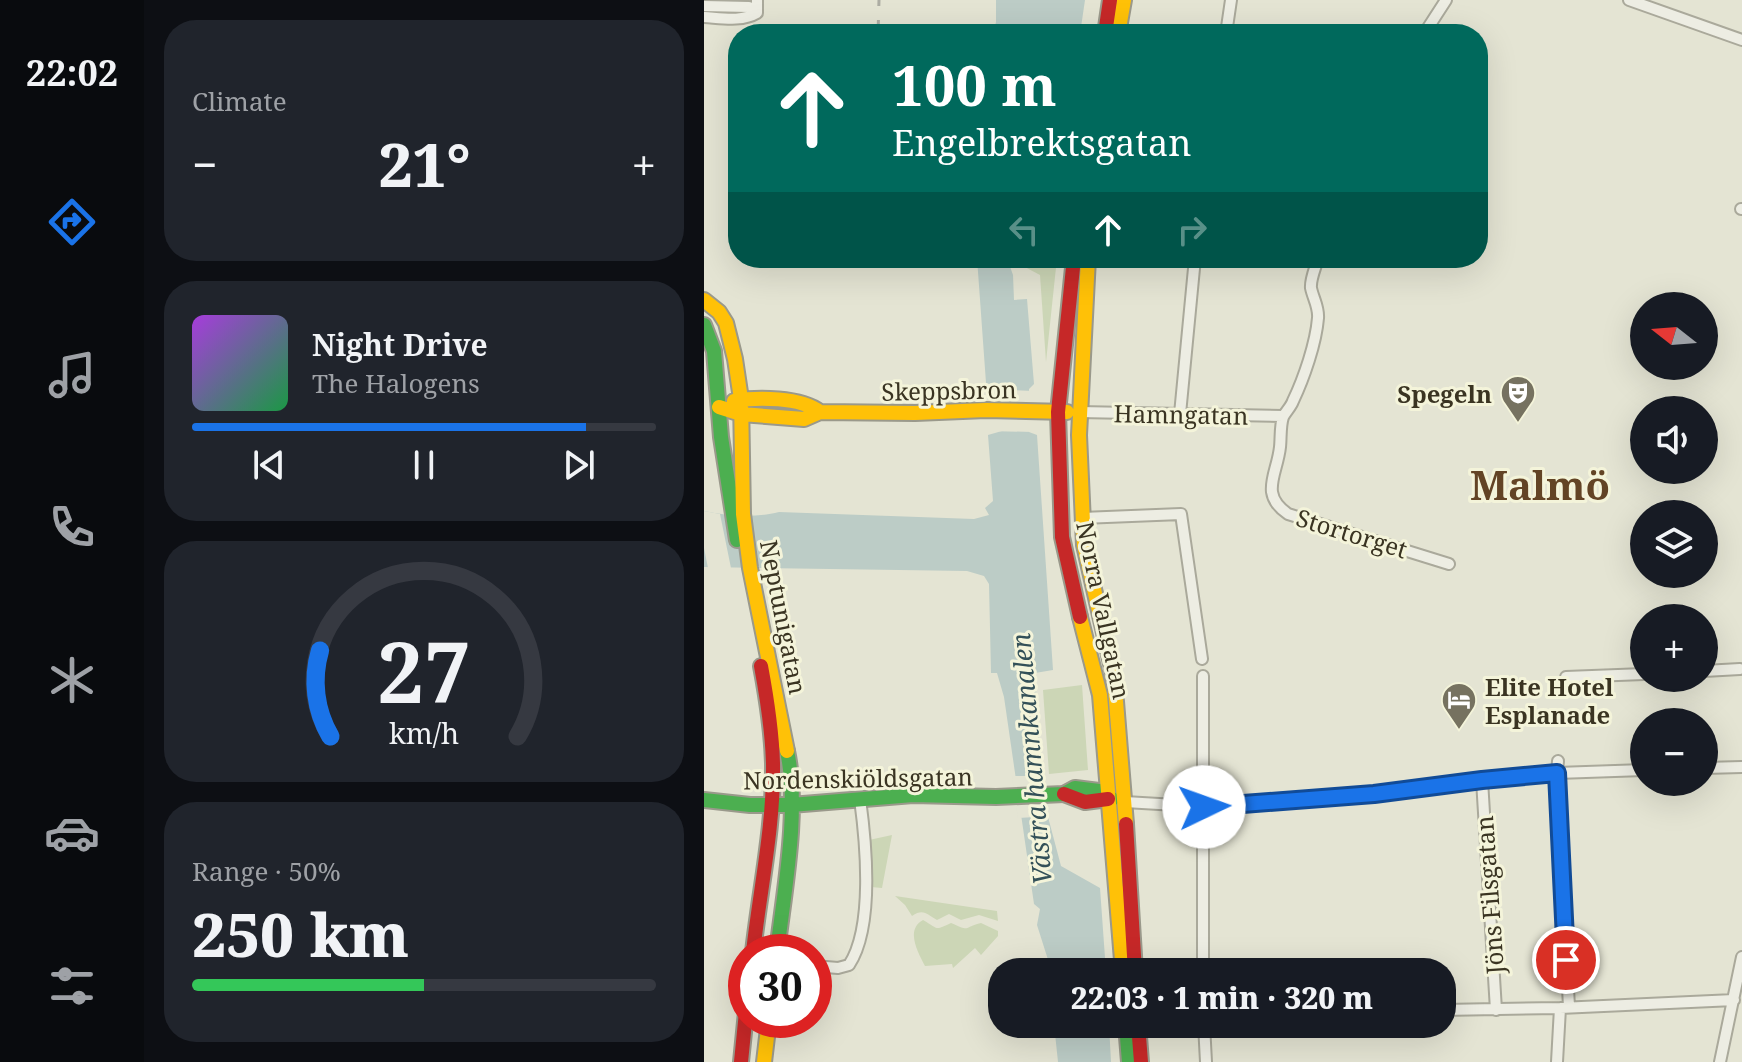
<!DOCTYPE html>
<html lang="en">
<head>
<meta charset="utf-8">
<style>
	:root { --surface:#171b24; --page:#20242c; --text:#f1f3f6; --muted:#9ea1a6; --line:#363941; --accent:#1a73e8 }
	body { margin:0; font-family:"Noto Serif",serif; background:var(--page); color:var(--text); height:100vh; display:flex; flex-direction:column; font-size:30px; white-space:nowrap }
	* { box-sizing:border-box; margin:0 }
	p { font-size:26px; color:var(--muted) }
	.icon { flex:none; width:44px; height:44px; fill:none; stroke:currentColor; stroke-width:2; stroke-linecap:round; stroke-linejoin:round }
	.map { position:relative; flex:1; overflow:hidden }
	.sheet { display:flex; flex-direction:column; gap:20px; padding:20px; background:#0d0f14; width:560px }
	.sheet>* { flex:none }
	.banner { position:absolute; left:24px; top:24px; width:760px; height:244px; border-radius:32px; box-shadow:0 8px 32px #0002; background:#00695c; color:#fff; overflow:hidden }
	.needle { width:52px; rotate:287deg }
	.controls { position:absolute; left:926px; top:292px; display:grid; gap:16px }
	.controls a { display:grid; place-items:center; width:88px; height:88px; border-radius:50%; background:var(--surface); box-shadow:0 8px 32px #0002; font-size:40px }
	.speed { position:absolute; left:24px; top:934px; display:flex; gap:16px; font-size:40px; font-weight:700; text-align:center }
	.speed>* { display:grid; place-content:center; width:104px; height:104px; border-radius:50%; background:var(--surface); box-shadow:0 8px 32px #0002; line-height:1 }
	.speed .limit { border:12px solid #d22; background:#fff; color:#111 }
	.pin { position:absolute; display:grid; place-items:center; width:68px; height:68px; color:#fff; margin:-34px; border:4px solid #fff; border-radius:50%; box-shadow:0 2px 8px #0007 }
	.me { position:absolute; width:88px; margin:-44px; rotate:87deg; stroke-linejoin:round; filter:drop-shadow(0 0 6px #0008) }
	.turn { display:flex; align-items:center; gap:28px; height:168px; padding:0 32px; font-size:36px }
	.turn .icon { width:104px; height:104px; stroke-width:2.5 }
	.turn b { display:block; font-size:56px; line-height:68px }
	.lanes { display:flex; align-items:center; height:76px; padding:0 32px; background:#0003; justify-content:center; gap:40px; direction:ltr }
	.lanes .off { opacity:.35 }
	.big { font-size:60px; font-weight:800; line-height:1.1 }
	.sheet .widget { flex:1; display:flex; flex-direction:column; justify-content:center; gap:12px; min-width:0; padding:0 28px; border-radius:32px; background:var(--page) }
	.sheet .dial { align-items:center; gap:0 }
	.dial svg { height:208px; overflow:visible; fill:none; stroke:var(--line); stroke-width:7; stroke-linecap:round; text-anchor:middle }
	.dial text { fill:var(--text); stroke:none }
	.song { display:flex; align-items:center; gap:24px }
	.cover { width:96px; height:96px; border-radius:12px; background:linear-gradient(135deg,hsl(280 70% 55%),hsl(140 70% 35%)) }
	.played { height:8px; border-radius:4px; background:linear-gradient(90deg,var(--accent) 85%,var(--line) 85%) }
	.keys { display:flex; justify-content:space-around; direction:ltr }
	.heat { display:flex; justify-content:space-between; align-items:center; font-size:44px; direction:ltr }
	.charge { height:12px; border-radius:6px; background:linear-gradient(90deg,#34c759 50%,var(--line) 0) }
	.trip { position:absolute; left:284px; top:958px; width:468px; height:80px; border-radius:32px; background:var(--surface); box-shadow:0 8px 32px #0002; font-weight:800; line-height:80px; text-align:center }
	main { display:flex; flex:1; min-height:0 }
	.menu { display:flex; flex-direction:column; width:144px; justify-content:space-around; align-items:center; background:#090b0e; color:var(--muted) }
	.menu .icon { width:56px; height:56px }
	.menu .active { color:var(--accent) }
	.menu b { font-size:36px; color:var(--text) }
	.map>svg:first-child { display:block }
	.green { fill:#ccd6b6 }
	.water { fill:#bcccc6 }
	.pier { fill:#e4e4d3 }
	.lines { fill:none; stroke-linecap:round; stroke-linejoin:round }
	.street-casing { stroke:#aaa99b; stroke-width:14 }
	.fast-casing { stroke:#9a998b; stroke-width:18 }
	.slow-casing { stroke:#9a998b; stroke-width:18 }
	.jam-casing { stroke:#9a998b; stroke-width:18 }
	.street { stroke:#edede3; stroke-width:10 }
	.fast { stroke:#4caf50; stroke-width:14 }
	.slow { stroke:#ffc107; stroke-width:14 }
	.jam { stroke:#c62828; stroke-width:14 }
	.rail { stroke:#adada3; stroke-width:3; stroke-dasharray:14 14; stroke-linecap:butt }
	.route-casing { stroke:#114b97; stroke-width:20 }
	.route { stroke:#1a73e8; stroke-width:14 }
	.labels { text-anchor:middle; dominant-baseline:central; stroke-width:6; stroke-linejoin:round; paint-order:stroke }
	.street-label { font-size:24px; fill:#3a3422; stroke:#f4f4da }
	.poi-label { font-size:24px; font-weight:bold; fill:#3a3422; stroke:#f4f4da; text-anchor:end }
	.water-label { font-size:26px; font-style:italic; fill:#335058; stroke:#f4f4da }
	.town-label { font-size:40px; font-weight:bold; fill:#634425; stroke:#f4f4da }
</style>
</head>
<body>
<main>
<nav class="menu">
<b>22:02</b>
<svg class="icon active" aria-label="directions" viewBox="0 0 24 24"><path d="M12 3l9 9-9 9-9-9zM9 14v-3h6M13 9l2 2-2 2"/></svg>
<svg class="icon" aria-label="music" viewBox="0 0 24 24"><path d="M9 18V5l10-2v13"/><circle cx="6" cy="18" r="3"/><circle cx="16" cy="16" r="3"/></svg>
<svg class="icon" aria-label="phone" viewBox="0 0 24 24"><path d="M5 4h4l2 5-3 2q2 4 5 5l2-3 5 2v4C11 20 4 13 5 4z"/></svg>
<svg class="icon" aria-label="climate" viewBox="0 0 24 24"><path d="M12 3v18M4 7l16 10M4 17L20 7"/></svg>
<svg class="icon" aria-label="car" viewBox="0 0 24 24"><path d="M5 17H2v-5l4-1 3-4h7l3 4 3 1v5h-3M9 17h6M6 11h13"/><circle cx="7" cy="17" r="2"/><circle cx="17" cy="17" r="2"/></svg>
<svg class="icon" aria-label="filters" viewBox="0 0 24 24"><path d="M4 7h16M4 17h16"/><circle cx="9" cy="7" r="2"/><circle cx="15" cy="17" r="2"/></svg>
</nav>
<section class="sheet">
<div class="widget"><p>Climate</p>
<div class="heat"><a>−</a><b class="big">21°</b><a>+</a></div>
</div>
<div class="widget">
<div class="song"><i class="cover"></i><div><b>Night Drive</b><p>The Halogens</p></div></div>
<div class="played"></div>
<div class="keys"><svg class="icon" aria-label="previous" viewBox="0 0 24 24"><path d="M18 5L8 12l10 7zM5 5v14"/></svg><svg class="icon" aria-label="pause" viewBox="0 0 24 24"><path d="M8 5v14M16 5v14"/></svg><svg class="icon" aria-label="next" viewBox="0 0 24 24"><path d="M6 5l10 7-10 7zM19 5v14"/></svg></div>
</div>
<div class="widget dial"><svg viewBox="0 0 100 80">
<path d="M14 69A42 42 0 1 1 86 69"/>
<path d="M14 69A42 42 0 0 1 10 36" stroke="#1a73e8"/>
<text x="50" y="56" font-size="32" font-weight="700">27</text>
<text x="50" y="72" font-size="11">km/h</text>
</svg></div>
<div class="widget"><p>Range · 50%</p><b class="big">250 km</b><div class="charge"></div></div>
</section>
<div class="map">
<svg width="1038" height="1062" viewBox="0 0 1038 1062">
	<rect width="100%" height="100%" fill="#e4e4d3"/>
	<path class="green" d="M304 258H353L342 362 336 275Z
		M378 685 384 770 345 774 339 690Z
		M188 835 178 888 167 887 165 840Z
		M191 896 293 911 294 921 275 915 257 920 245 914 233 920C223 915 220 908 208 916L201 905Z
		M219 920C235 929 230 931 247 923 268 932 257 928 277 923L294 931V936L277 955 271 948 249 968 248 964 221 966C214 952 201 930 219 920Z"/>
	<path class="water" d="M292 0H381L376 34H289L292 22Z
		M273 258H303L309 275 310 300 323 299 330 384 325 389V432L333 435 349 670 331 673 339 798 357 866 396 888 402 972H345L346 966 333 925 336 909 330 904 300 697 293 673H287L285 584 280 576 263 571 0 567V511C24 516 52 518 75 512L270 519 285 515 281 508 289 501 284 435 298 431 300 389 297 387 282 383Z
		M350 1024H405L407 1062H354Z"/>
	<path class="pier" d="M290 389 329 391V432L284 431 294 429 295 391Z
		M0 511 16 514 27 568H4L0 548Z
		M308 776H341L343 797 349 816 314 818Z"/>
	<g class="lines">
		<defs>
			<path id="street" d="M925 0 1038 40
				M0 6 45 7 49 9
				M0 17C17 18 38 22 53 13V0
				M522 34 527 0
				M720 34 742 0
				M1037 209H1038
				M614 258C612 267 606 279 607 288 609 298 615 307 614 318 612 343 600 378 589 401 587 407 582 411 579 417 576 426 577 438 576 447 573 475 555 494 584 514L745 564
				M375 412 579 416
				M476 414 491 258
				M378 518 477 514 498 659
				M1000 671 1036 669
				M499 676V972
				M862 677 940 674
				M854 761 853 773 865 1007
				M1000 768 1038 767
				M778 780 792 1010
				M421 802 506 807 670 794 853 773 940 770
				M110 966 134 968 145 965C170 927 162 843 156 799
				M738 1010 856 1008 1030 1000
				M500 1024 502 1062
				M853 1062 856 1008
				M1016 1062 1038 957"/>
			<path id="fast" d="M0 325 10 351 17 437 33 540
				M0 800 46 805H87L209 795 292 797 360 794 371 788 395 791 408 799
				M73 952C80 891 96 811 83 751
				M422 1024 425 1062"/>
			<path id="slow" d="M414 34 420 0
				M384 258 375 435 380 545 410 677 422 824
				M0 300 15 312 22 323 31 359 37 399 39 514 46 568 83 751
				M30 401C53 397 97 397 116 412
				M15 407 37 414 100 419 116 412 211 413 282 410 363 412
				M376 617 396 695 419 972
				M60 1062 65 1020"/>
			<path id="jam" d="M401 34 406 0
				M370 258 354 412 358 537 376 617
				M360 794 381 802 404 799
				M422 824 431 972
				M49 952C56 889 70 827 69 763 68 730 63 698 57 666
				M434 1024 437 1062
				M37 1062 42 1012"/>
		</defs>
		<use href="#street" class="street-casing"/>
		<use href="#fast" class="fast-casing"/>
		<use href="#slow" class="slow-casing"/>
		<use href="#jam" class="jam-casing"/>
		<use href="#street" class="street"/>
		<use href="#fast" class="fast"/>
		<use href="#slow" class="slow"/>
		<use href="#jam" class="jam"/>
		<path class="rail" d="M174 34 175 0"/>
	</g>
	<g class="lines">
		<defs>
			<path id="route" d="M500 807 670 794 778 780 853 773 862 960"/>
		</defs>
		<use href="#route" class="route-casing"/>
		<use href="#route" class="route"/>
	</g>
	<defs>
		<symbol id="theatre-pin" viewBox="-11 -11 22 30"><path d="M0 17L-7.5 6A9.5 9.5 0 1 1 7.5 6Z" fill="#767260" stroke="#f4f4da"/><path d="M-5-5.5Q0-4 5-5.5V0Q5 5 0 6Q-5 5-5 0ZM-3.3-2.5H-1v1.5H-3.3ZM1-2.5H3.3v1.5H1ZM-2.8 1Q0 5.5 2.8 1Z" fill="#fff"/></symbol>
		<symbol id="hotel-pin" viewBox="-11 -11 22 30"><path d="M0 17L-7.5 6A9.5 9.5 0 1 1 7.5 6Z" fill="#767260" stroke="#f4f4da"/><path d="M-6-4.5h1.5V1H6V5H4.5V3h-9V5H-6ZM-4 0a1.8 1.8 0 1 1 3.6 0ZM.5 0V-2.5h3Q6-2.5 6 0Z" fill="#fff"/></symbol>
	</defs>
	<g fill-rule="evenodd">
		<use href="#theatre-pin" x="794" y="373" width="40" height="54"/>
		<use href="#hotel-pin" x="735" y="680" width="40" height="54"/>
	</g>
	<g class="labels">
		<g class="street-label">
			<text transform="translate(245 390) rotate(-1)">Skeppsbron</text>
			<text transform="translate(477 414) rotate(1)">Hamngatan</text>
			<text transform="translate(648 533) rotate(17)">Stortorget</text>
			<text transform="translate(400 610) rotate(78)">Norra Vallgatan</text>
			<text transform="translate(80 617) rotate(79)">Neptunigatan</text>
			<text transform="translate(154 778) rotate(-1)">Nordenskiöldsgatan</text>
			<text transform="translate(785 895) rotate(-94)">Jöns Filsgatan</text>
		</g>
		<g class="poi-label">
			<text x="788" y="393">Spegeln</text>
			<text x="781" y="686" text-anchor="start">Elite Hotel<tspan x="781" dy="28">Esplanade</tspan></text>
		</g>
		<g class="water-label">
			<text transform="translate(327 759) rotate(-95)">Västra hamnkanalen</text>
		</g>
		<g class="town-label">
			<text x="836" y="484">Malmö</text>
		</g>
	</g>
</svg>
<div class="controls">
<a><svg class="needle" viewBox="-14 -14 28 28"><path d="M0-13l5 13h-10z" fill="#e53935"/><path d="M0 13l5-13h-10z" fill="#9ea1a6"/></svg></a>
<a><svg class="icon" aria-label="sound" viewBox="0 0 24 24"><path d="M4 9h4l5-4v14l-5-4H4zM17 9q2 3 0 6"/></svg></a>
<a><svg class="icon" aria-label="layers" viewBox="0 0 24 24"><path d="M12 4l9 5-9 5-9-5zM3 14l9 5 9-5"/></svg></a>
<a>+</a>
<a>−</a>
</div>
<div class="speed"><div class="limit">30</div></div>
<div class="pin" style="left:862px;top:960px;background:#d93025"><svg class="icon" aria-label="arrive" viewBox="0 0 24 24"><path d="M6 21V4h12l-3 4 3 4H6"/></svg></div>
<svg class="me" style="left:500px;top:807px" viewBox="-20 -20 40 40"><circle r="19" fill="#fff"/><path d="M0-13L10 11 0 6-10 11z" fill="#1a73e8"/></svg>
<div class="trip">22:03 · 1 min · 320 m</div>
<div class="banner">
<div class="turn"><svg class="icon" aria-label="ahead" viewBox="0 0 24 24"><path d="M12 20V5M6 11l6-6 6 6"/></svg><div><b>100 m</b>Engelbrektsgatan</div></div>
<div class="lanes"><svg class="icon off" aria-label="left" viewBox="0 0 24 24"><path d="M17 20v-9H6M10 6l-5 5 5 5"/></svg><svg class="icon" aria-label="ahead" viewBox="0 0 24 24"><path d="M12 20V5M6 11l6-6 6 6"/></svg><svg class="icon off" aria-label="right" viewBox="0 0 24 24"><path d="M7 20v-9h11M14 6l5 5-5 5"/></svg></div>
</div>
</div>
</main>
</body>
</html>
